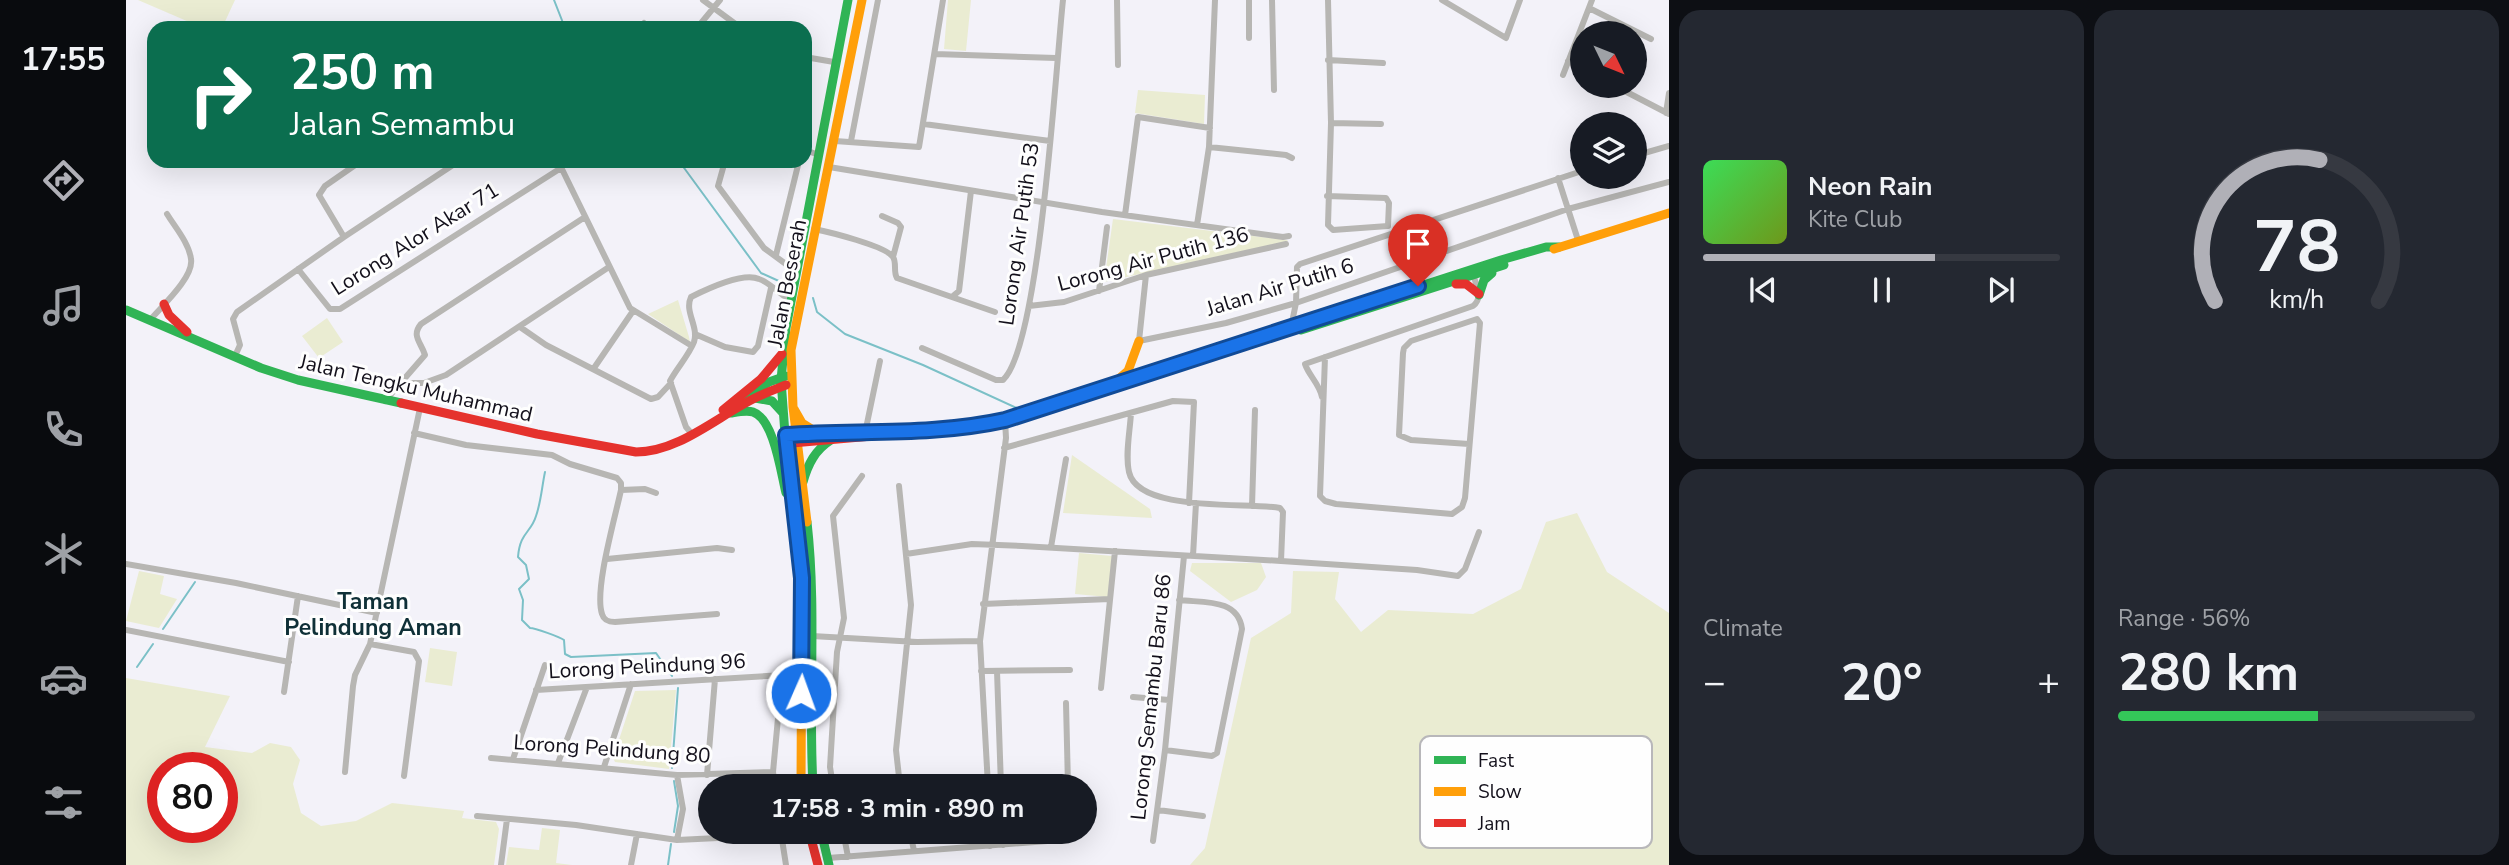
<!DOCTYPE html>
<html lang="en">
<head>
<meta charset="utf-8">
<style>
	:root { --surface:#171b24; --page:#242831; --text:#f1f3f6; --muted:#9ea1a6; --line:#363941; --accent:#b0b0b7 }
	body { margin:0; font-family:"Nunito Sans",sans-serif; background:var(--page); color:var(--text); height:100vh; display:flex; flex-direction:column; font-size:26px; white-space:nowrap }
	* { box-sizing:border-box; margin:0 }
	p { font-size:23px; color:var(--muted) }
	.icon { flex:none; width:38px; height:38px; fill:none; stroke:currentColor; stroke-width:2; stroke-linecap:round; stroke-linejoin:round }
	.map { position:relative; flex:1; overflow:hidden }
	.drawer { display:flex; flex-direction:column; gap:10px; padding:10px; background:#0d0f14; width:840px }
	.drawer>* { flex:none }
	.hud { position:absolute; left:21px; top:21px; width:665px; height:147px; border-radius:21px; box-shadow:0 7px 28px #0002; background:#0b6e4f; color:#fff; overflow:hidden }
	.needle { width:46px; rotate:133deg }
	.controls { position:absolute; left:1444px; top:21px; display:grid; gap:14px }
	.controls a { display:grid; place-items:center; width:77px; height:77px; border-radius:50%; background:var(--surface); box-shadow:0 7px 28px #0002; font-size:35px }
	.speed { position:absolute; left:21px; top:752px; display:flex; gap:14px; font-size:35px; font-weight:700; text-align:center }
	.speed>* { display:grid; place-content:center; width:91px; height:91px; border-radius:50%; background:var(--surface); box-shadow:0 7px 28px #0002; line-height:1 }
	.speed .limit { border:10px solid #d22; background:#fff; color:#111 }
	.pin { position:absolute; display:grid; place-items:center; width:60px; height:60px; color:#fff; margin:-72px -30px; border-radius:50% 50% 50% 0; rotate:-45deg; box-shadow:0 0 7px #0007 }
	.pin .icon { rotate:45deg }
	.me { position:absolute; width:77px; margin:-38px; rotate:2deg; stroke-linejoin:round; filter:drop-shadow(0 0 5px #0008) }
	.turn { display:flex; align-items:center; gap:24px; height:147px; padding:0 28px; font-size:32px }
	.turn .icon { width:91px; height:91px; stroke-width:2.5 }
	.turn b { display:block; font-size:49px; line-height:60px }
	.big { font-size:52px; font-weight:700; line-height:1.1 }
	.drawer .widget { flex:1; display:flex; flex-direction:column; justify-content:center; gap:10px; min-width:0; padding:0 24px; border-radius:21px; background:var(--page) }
	.drawer .dial { align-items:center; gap:0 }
	.dial svg { height:182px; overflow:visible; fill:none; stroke:var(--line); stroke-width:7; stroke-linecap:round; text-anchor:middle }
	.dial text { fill:var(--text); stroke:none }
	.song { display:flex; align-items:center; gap:21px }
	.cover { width:84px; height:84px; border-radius:10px; background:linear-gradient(135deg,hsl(130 70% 55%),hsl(80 70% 35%)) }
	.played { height:7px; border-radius:4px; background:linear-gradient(90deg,var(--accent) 65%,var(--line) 65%) }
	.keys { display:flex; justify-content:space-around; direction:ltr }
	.heat { display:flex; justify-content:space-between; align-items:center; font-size:38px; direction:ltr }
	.charge { height:10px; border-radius:5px; background:linear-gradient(90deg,#34c759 56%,var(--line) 0) }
	.drawer .tiles { flex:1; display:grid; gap:10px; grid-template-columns:repeat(2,1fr) }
	.trip { position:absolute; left:572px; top:774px; width:399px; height:70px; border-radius:35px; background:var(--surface); box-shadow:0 7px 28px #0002; font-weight:700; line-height:70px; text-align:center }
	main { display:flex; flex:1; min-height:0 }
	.dock { display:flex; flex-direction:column; width:126px; justify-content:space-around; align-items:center; background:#090b0e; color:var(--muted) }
	.dock .icon { width:49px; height:49px }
	.dock .selected { color:var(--accent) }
	.dock b { font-size:32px; color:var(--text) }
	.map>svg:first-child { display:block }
	.green { fill:#eaecd2; fill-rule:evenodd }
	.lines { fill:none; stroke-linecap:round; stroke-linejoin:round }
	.stream { stroke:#7bc0c7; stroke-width:2 }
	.street { stroke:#b7b6b3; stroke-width:6 }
	.fast { stroke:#30b455; stroke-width:9 }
	.slow { stroke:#ff9f0a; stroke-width:9 }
	.jam { stroke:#e5322d; stroke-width:9 }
	.route-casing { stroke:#114b97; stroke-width:18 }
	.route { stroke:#1a73e8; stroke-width:12 }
	.labels { text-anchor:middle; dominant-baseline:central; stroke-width:6; stroke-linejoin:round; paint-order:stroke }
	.street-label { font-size:21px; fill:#13101b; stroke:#fefefe }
	.neighbourhood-label { font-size:23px; font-weight:bold; fill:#0f3037; stroke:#fefefe }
	.key { fill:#fefefe; stroke:#b8b7ba; stroke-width:2 }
	.key-label { font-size:19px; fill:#13101b }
</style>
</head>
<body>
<main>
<nav class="dock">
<b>17:55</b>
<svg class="icon selected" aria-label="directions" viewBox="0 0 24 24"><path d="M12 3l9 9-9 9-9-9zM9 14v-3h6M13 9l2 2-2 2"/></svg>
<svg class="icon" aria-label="music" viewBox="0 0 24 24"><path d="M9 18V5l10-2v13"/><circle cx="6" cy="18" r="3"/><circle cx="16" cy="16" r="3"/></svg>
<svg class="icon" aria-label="phone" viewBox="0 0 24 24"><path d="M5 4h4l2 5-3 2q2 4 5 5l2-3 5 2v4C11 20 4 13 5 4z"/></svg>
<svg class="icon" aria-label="climate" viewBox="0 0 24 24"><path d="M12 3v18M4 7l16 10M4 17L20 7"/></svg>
<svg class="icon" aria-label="car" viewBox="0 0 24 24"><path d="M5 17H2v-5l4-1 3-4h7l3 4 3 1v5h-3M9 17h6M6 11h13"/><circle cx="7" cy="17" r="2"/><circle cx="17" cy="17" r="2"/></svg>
<svg class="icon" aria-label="filters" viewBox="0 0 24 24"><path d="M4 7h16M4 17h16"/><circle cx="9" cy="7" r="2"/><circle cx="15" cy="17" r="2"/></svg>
</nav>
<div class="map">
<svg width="1543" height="865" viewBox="0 0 1543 865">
	<rect width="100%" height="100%" fill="#f3f2f9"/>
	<path class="green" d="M12 0H109L96 28H77Z
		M822 0H845L840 51 818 49Z
		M1012 90 1079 95 1078 124 1009 113Z
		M987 219 1161 240 1162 241 978 282Z
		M552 300 563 337 564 342 522 314Z
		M201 318 217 342 193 358 176 336Z
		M946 455 1024 509 1026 518 937 513Z
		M1451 513 1481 572 1543 613V865H1064L1079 848 1125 638 1165 613 1167 571 1213 572 1209 599 1235 632 1262 610 1347 614 1395 589 1420 522Z
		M953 553 986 556 982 597 949 594Z
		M1066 563H1135L1140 577 1131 590 1105 602 1064 571Z
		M13 571 38 576 34 594 51 599 33 628 0 621Z
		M304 648 331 652 326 686 299 682Z
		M0 678 104 696 79 747 126 753 144 743 165 747 174 760 167 784 175 813 195 826 230 821 266 803 338 811 336 818 370 822 373 829 368 865H0ZM37 768H96V828H37Z
		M550 690 543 769 489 762 487 758 509 691Z
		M416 828 434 830 430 863 446 865H380L383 847 413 850Z"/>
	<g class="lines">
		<path class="stream" d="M428 0 439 28
			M553 161 635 273 655 282
			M687 298 691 312 719 334 797 365 893 409
			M419 472C416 486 415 502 410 516 405 533 394 532 392 557L400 565 403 579 393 589 397 600 396 620 404 628C409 628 434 637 438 640L439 654 445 657 530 653 546 676
			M37 629 69 582
			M11 667 27 644
			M546 768 552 688
			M548 832 552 806 548 781
			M542 865 545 844"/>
		<path class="street" d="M577 0 615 28
			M991 0 992 65
			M1123 0V38
			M1146 0 1148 90
			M1316 0 1380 38 1394 0
			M1463 8 1525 39
			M518 23 523 28
			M571 28 594 0
			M809 54 930 58
			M679 57 708 62
			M1202 60 1257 63
			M1442 61 1456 68
			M1437 75 1466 0
			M1489 86 1543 114
			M1540 113 1543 93
			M1205 123 1255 124
			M798 124 924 141
			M709 141 793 147 817 0
			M725 141 752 0
			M1083 147 1160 155 1166 158
			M679 150 693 155
			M1508 156 1543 146
			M432 161 504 308 566 346
			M599 161 592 186 638 248 668 270
			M703 167 976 212 1157 237 1163 236
			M1432 178 1452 240
			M1201 196 1260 198 1263 203 1262 226 1207 230 1202 225 1205 123 1202 0
			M999 215 1012 117 1084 128
			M756 216 772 223 775 227 767 257
			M1071 225 1083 147 1089 0
			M688 229C703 232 760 246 767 257 771 263 767 272 771 278L869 312
			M218 237 193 195 199 186 235 161
			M650 255 673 161
			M172 269 204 309H214L435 168
			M1020 275 1013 341 1100 323 1170 303 1442 209 1543 182
			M973 291 981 227
			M827 296 833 291 845 191
			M903 306 938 302 1020 275 1160 244
			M25 319C36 306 68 277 65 259 63 243 49 227 41 214
			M394 327 420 345 525 399 532 397 545 383
			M1165 327 1170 303 1171 267 1174 264 1456 171
			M569 334 599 347 627 352 632 346 645 288
			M796 348 870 380H877C914 346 930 63 937 0
			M109 356 114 345 107 319 111 312 218 237 333 161
			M1199 357 1194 496 1199 501 1210 504 1326 514 1336 507 1339 498 1354 323 1351 319 1285 341 1278 348 1277 353 1273 435 1285 440 1343 444
			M468 368 507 311
			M275 383H298L320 375 483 267
			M1196 397C1193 383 1183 376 1179 364L1347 306C1357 298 1351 288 1348 277
			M259 401 299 355C295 342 285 336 295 324L459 217
			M1005 413C1004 431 999 455 1003 472 1012 513 1122 502 1154 508L1157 512 1155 561
			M288 433 340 445 426 455 444 464 491 478 495 483V490C489 518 468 590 476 614 478 621 483 622 489 622L591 614
			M739 433 754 361
			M566 434 560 427 544 381C551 368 563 355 568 342 573 326 558 312 565 297 581 289 617 272 633 279 643 282 655 295 665 301
			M878 448 1047 401 1068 402 1063 503
			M773 486 785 605 770 750 774 786
			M495 490 519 489 530 493
			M1126 506 1129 410
			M925 547 940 459
			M780 554 846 544 896 546 1155 561 1291 570 1332 576 1339 569 1353 532
			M1067 556 1070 503
			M481 559 591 548 606 550
			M0 564 110 583 251 613
			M857 604 984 599
			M0 630 163 662
			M686 636 791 642 854 641
			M244 644 288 652 293 661 278 776
			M855 671 944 670
			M871 671 875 786
			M975 688 989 551
			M410 690 675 674
			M158 692 172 596
			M1007 697 1043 700
			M940 703 942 786
			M1039 750 1086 756 1091 753 1116 629C1112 598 1077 603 1053 600
			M365 758 551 775 647 772
			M387 759 419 665
			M432 763 461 687
			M478 767 505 684
			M219 772 227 686 229 675 244 644 294 408
			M551 775 557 809 551 840
			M581 775 589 679
			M649 786 647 772 656 675
			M707 786 704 767 711 652 718 618 707 516 736 476
			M862 786 854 641 880 438 879 420
			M1032 810 1077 816
			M351 816 450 825 551 840 656 835
			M717 831 722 857
			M784 831 788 851
			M863 831 864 846
			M876 831 877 845
			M655 833 660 865
			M1027 841 1039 750 1058 556
			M702 858 934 840 940 838 942 831
			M375 865 381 819
			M505 865 511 834"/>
		<path class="fast" d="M1353 295 1358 280 1366 273
			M0 310 135 368 172 380 275 403
			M1175 330 1378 265
			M1020 375 1375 260 1420 247H1433
			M620 397 643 382 660 376
			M629 398 646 401 657 413
			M605 413C611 412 621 410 627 412 648 419 655 473 660 493
			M661 461 655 380 660 328 722 0
			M677 482C682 464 689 450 705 440
			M681 522C691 610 682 698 687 786
			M695 831 703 865"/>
		<path class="slow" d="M1428 249 1543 213
			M988 383 1002 371 1013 341
			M668 409 676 423 692 433
			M661 461 676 580 675 786
			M681 522 667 407 665 350 736 0"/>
		<path class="jam" d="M1330 284H1340L1353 294
			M38 304 43 315 61 332
			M275 403 411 434 510 452C553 452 592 416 629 398 639 393 650 389 660 385
			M597 410 635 379 656 354
			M664 434 739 431 751 433
			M666 443 826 429 879 420 1020 375
			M683 831 692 865"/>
	</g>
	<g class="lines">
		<defs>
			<path id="route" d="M675 693 676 578 660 435C733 430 807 436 879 420L1292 286"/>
		</defs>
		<use href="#route" class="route-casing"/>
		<use href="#route" class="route"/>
	</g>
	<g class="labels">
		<g class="street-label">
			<text transform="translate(893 234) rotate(-82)">Lorong Air Putih 53</text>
			<text transform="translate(289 239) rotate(-32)">Lorong Alor Akar 71</text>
			<text transform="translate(1027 259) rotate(-15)">Lorong Air Putih 136</text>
			<text transform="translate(661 283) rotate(-79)">Jalan Beserah</text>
			<text transform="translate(1154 287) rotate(-17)">Jalan Air Putih 6</text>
			<text transform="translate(290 388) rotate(13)">Jalan Tengku Muhammad</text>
			<text transform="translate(521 666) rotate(-3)">Lorong Pelindung 96</text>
			<text transform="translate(1025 697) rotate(-84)">Lorong Semambu Baru 86</text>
			<text transform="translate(486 749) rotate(4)">Lorong Pelindung 80</text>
		</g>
		<g class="neighbourhood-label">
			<text x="247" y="601">Taman<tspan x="247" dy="26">Pelindung Aman</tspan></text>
		</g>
	</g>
	<rect x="1294" y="736" width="232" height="112" rx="10" class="key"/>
	<rect x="1308" y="756" width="32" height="8" fill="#30b455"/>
	<rect x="1308" y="787" width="32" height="9" fill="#ff9f0a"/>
	<rect x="1308" y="819" width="32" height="8" fill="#e5322d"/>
	<g class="key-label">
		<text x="1352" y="767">Fast</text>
		<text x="1352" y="798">Slow</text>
		<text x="1352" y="830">Jam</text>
	</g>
</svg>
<div class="controls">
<a><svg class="needle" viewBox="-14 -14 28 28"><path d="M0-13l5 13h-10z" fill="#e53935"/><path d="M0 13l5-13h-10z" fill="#9ea1a6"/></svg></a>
<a><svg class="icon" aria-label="layers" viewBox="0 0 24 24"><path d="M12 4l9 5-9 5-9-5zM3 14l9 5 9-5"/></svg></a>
</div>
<div class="speed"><div class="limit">80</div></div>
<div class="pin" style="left:1292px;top:286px;background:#d93025"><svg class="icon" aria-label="arrive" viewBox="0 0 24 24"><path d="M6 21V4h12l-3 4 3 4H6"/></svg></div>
<svg class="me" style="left:675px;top:693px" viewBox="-20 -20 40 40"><circle r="17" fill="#1a73e8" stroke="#fff" stroke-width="3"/><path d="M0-11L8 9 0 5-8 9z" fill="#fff"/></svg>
<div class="trip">17:58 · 3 min · 890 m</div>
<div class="hud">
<div class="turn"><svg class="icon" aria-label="right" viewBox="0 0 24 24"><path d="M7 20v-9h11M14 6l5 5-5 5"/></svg><div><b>250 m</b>Jalan Semambu</div></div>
</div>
</div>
<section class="drawer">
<div class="tiles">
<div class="widget">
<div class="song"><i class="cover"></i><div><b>Neon Rain</b><p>Kite Club</p></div></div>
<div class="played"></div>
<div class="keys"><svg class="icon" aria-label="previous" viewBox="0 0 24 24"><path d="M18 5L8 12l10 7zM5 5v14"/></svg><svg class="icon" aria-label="pause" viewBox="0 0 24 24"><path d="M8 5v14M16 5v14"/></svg><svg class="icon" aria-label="next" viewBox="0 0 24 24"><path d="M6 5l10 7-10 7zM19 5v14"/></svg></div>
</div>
<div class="widget dial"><svg viewBox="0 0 100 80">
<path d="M14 69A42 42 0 1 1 86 69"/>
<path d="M14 69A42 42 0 0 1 60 7" stroke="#b0b0b7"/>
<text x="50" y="56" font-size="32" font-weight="700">78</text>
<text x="50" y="72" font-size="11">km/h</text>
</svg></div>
<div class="widget"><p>Climate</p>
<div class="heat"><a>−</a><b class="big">20°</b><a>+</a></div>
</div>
<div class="widget"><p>Range · 56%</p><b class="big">280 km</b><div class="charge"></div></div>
</div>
</section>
</main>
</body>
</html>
